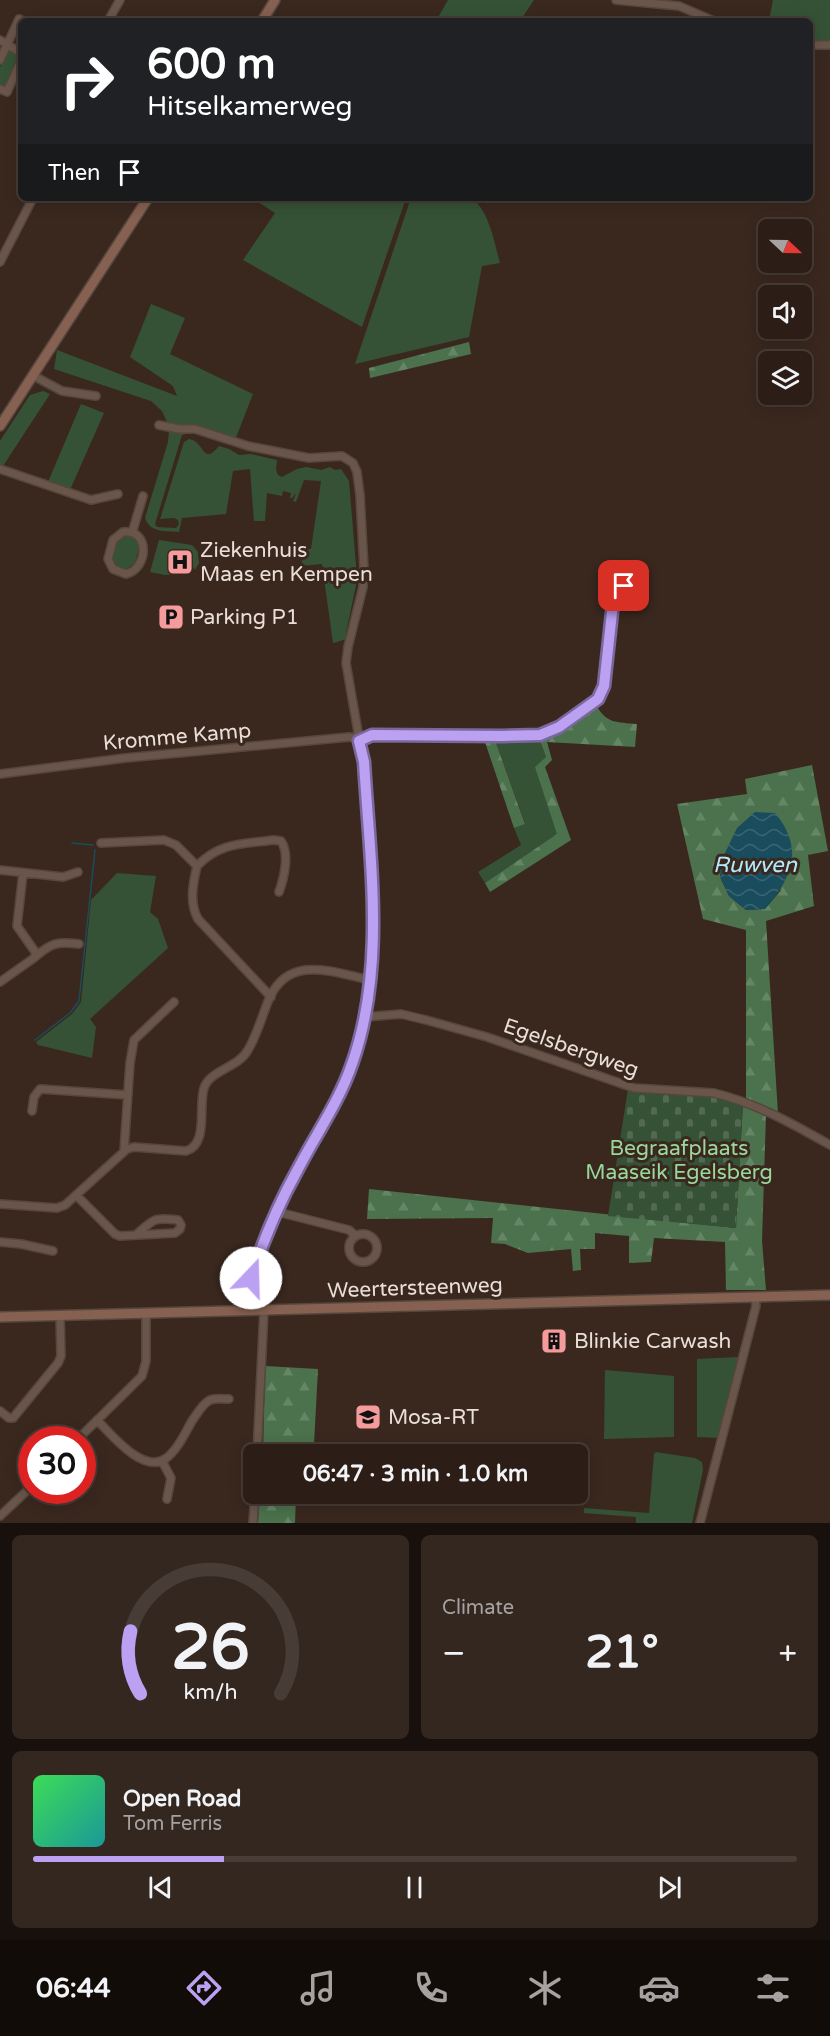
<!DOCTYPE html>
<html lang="en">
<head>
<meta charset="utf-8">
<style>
	:root { --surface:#2c1e17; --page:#342720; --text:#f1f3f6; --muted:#a6a2a1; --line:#483c36; --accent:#bca0f2 }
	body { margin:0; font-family:"Varela Round",sans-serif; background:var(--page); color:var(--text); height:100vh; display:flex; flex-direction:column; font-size:22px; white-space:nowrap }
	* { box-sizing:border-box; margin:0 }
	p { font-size:20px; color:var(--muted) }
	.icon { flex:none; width:33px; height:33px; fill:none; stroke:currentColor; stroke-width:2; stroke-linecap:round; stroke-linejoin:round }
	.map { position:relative; height:1523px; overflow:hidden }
	.details { display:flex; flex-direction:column; gap:12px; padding:12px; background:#18100d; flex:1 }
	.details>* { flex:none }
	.top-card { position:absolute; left:18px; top:18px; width:795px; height:183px; border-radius:9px; box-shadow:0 3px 15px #0003,0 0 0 2px var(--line); background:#202124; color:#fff; overflow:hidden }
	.needle { width:39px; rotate:112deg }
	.tools { position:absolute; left:758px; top:219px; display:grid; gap:12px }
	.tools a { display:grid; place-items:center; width:54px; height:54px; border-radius:9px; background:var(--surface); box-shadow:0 3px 15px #0003,0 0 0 2px var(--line); font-size:30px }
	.speed { position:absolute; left:18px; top:1426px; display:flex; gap:12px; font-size:30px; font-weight:700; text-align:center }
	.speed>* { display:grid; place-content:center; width:78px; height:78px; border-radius:50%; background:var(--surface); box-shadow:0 3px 15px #0003,0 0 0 2px var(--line); line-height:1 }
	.speed .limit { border:9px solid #d22; background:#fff; color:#111 }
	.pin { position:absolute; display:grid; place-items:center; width:51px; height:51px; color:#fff; margin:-26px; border-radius:12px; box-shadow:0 3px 9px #0006 }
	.me { position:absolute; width:66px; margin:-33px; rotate:21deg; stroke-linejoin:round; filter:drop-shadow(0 0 4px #0008) }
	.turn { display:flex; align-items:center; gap:21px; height:126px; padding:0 30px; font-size:27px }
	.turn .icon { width:78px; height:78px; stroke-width:2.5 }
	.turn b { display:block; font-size:42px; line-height:51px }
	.then { display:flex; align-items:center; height:57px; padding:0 30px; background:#0003; gap:12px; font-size:22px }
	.big { font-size:45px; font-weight:700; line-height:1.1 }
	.details .tile { flex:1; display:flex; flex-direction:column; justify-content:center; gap:9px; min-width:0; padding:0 21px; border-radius:9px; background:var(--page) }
	.details .dial { align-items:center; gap:0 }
	.dial svg { height:156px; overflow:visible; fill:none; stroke:var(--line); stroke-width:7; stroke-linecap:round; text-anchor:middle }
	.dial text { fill:var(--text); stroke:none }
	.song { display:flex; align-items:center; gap:18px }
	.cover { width:72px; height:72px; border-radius:9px; background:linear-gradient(135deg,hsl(130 70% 55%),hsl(180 70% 35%)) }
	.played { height:6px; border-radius:3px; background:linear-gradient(90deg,var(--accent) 25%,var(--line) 25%) }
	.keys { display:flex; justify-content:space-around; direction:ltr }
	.heat { display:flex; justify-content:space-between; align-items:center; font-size:33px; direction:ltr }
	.details .tiles { flex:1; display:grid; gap:12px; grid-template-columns:1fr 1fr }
	.tile:last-child { grid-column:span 2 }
	.trip { position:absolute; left:243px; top:1444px; width:345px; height:60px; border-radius:9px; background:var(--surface); box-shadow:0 3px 15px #0003,0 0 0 2px var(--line); font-weight:700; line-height:60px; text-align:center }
	.menu { display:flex; height:96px; justify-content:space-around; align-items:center; background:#120c09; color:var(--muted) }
	.menu .icon { width:42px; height:42px }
	.menu .active { color:var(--accent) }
	.menu b { font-size:27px; color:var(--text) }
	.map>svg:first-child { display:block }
	.green { fill:#355236; fill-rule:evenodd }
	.forest { fill:url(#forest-firs); fill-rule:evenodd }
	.cemetery { fill:url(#cemetery-stones) }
	.water { fill:url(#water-waves) }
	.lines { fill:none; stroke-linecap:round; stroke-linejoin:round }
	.stream { stroke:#194c5c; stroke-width:1.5 }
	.street-casing { stroke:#55463e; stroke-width:10 }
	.secondary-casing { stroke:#55463e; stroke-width:12 }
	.street { stroke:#6a554b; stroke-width:7 }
	.secondary { stroke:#866050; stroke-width:9 }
	.route-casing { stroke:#7a689d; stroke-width:15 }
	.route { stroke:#bca0f2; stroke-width:10 }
	.labels { text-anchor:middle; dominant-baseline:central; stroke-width:6; stroke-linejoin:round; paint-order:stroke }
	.poi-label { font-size:21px; fill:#eaded8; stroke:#3a281f; text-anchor:start }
	.street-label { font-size:21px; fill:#eaded8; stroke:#3a281f }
	.park-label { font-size:21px; fill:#99d79b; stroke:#3a281f }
	.water-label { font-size:22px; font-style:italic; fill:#b2eafd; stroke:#3a281f }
</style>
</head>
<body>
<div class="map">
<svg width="830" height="1523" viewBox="0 0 830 1523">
	<defs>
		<pattern id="forest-firs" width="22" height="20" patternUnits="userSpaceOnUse" patternTransform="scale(1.5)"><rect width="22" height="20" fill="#4b724c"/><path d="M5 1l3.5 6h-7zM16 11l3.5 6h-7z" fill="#658665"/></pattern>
		<pattern id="cemetery-stones" width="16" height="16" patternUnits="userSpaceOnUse" patternTransform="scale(1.5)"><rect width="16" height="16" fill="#355236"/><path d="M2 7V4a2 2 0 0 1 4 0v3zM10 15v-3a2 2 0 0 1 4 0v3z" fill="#526a52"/></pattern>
		<pattern id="water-waves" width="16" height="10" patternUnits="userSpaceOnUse" patternTransform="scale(1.5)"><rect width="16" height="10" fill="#194c5c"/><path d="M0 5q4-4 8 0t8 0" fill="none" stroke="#3b6573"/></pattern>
	</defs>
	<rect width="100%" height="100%" fill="#3a281f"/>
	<path class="green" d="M448 0H534L520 21H436Z
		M773 0H830V45L810 46V21H769Z
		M9 50 17 54 18 59 5 88 0 87V67Z
		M252 198H406L362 327 243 260 275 213Z
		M411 198H472C490 213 494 242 500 263L482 266 469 337 355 364Z
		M151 304 185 318 170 354 253 394 235 440 168 424 162 411 151 401 54 369 57 350 177 396 173 386 130 357Z
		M43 391 50 394 3 466 0 465V441L30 395Z
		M81 404 104 413 70 490 48 482Z
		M172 430 194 431 244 447 310 460 341 457 351 462 356 473 363 566 362 586 347 639 333 643 322 564 301 566 304 549H311L321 481 304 480 296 502 293 501 296 493 292 498H290L291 493 283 491 282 496 267 493 265 521H254L250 469 233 471 226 514 182 518 179 532C166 531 150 533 145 518L168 442 169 431ZM193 432C231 446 272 458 312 461 329 463 345 452 354 472L362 564 359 590 348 634 346 633 356 585V565L349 481 341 469 335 470 330 467 321 470 306 467 297 469 282 477 278 475 276 470 277 460 251 454 239 455 229 449 219 446C202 467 205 441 189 439L184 442 160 519 174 518 178 520 179 524 176 528 157 527 155 524 182 435Z
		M123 535H133L140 544 135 563 125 570 117 567 112 560 117 542Z
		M159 540 192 545 198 552 199 563 195 570 187 559 185 564H178L175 574 165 575 150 572Z
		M539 738 546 757 536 767 558 834 485 883 478 872 521 845 514 828 525 823 496 743Z
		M117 873 156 876 150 912 158 919 168 948 90 1019 96 1027 92 1058 38 1045 36 1042 72 1014 81 1002 91 900Z
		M739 1357 719 1438 697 1437V1359Z
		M605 1370 674 1376V1437L604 1439Z
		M656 1452 695 1458 702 1462 703 1470 692 1523H636V1517L584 1513V1508L649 1513 654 1454Z"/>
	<path class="forest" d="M469 342 471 354 370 378 369 368Z
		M596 705C607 724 616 722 637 724L635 747 547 742 552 760 545 767 571 840 490 892 485 883 557 834 535 767 546 757 539 738 550 735Z
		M490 738 520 739 496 743 525 824 514 828 485 742Z
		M812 765 828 851 808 855 814 906 766 921 778 1114 746 1099V930L703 919 677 804 747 794 745 779ZM723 857 781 890 765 909 746 910 729 896 720 877Z
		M743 1103 766 1114 762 1241 766 1290H726L725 1242 654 1238 651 1262 629 1263V1236L595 1233V1249H580L581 1270 573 1271 571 1249 528 1253 505 1244 491 1243 493 1218 367 1219 369 1189 736 1228Z
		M265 1366 318 1369 314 1444 298 1442 297 1455H263Z
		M260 1494H296L295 1523H258Z"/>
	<path class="cemetery" d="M628 1089 642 1093 711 1095 743 1103 736 1228 608 1216Z"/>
	<path class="water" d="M755 812 775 813C804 848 793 877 765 909L746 910 729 896 720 877 723 857 737 828Z"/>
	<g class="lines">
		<path class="stream" d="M72 843 93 845
			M35 1040 70 1013 79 1001 95 850"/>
		<defs>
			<path id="street" d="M616 0 679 6 714 21
				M108 21 120 0
				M0 40 21 53
				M810 45H830
				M0 60 19 19 23 21
				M0 89 7 92 21 61
				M0 262 33 198
				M32 375 62 391 96 396
				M159 425 179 429H195L248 446 309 458 342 456 353 463 357 472 360 495 364 568 363 587 348 647 346 663 358 732 356 738
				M0 469 91 500 118 494
				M123 532C151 529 148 569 126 574L113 569 108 559 113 540Z
				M132 533 143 496
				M359 742 372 735H540C563 725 593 710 604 686L614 594 624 586 644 580
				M0 774 125 758 349 737 356 738
				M101 843 164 840 176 845 197 866
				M0 870 63 877 78 872
				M35 957C51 943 58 941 79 944
				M0 982 34 958 36 953 17 926 23 873
				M271 997 198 919C189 903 193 883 197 866 220 842 243 844 274 840L281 841C290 854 284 878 279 892
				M365 1017 401 1014 426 1020 487 1037 634 1088 714 1093C756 1103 793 1124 830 1145
				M32 1111 34 1097 40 1089 128 1095
				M124 1151 130 1063 134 1040 174 1002
				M77 1196 115 1234 120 1236 175 1233 180 1229 181 1225 178 1220C153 1217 154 1219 136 1235
				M0 1204 57 1208 65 1205 127 1149 134 1147 186 1151C209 1144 198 1106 204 1088 210 1070 238 1068 248 1050 257 1035 262 1016 269 999 289 954 332 972 370 980
				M278 1212 349 1230 356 1236
				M349 1248a14 14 0 1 1 28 0a14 14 0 1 1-28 0Z
				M0 1242 21 1244 53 1251
				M248 1311C246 1285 256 1264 265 1241 275 1217 285 1193 297 1170 315 1135 338 1103 352 1065 387 970 370 861 364 762L361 746 356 738
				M0 1411 9 1418H13L58 1363 61 1356 60 1316
				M97 1420C111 1434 143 1474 165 1459 177 1451 185 1433 192 1421 197 1414 202 1404 210 1400 216 1398 223 1399 229 1399
				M77 1440 142 1376 146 1361V1314
				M257 1455 264 1310
				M162 1461 171 1478 167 1499
				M0 1516 32 1486
				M253 1523 255 1494
				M700 1523 756 1306 755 1297"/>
			<path id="secondary" d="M262 21 275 0
				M0 426 148 198
				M0 1317 830 1295"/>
		</defs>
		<use href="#street" class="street-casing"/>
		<use href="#secondary" class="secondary-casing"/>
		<use href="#street" class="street"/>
		<use href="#secondary" class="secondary"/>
	</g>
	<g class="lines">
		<defs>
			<path id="route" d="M251 1278C263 1241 279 1203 298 1169 316 1134 339 1102 352 1064 386 968 370 862 364 762L359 741 372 735 503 736 540 735 559 727 598 699 604 686 614 594 624 586"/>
		</defs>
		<use href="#route" class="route-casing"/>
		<use href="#route" class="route"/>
	</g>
	<defs>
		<symbol id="hospital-square" viewBox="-11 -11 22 22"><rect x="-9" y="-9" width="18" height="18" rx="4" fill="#f59b9b" stroke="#3a281f"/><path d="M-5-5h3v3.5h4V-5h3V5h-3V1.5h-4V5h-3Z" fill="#111"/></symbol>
		<symbol id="parking-square" viewBox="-11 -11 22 22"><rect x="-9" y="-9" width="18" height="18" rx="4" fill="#f59b9b" stroke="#3a281f"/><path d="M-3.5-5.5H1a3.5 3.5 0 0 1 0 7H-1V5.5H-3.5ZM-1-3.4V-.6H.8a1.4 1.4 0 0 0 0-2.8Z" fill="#111"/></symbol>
		<symbol id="building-square" viewBox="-11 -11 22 22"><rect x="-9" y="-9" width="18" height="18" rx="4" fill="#f59b9b" stroke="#3a281f"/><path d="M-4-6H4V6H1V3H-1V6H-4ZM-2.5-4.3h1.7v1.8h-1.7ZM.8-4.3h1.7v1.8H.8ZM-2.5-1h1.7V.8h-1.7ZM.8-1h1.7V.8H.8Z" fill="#111"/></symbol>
		<symbol id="school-square" viewBox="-11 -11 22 22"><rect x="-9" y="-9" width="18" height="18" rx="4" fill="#f59b9b" stroke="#3a281f"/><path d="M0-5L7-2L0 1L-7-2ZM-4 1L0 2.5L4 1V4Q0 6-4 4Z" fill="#111"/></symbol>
	</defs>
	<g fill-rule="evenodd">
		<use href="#hospital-square" x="165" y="547" width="30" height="30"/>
		<use href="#parking-square" x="156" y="602" width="30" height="30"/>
		<use href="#building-square" x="539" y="1326" width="30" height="30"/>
		<use href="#school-square" x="353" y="1402" width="30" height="30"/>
	</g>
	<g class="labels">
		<g class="poi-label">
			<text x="200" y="550">Ziekenhuis<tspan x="200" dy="24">Maas en Kempen</tspan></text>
			<text x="190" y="617">Parking P1</text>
			<text x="574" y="1341">Blinkie Carwash</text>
			<text x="388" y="1417">Mosa-RT</text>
		</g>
		<g class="street-label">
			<text transform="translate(177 737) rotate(-5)">Kromme Kamp</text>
			<text transform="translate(571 1048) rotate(19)">Egelsbergweg</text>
			<text transform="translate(415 1288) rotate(-2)">Weertersteenweg</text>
		</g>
		<g class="park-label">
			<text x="679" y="1148">Begraafplaats<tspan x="679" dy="24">Maaseik Egelsberg</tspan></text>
		</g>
		<g class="water-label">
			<text x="755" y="865">Ruwven</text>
		</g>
	</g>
</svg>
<div class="tools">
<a><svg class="needle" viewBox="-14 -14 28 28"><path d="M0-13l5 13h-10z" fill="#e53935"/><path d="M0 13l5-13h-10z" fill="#a6a2a1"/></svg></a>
<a><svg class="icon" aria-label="sound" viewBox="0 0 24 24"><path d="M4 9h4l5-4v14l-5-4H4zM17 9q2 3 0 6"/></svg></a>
<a><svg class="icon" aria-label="layers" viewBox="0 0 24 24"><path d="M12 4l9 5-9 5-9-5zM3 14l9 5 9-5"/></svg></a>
</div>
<div class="speed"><div class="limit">30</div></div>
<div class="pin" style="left:624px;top:586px;background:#d93025"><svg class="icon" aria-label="arrive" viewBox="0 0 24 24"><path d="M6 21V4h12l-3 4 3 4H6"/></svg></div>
<svg class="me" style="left:251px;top:1278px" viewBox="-20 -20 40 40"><circle r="19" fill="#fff"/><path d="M0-13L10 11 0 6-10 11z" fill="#bca0f2"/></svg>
<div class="trip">06:47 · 3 min · 1.0 km</div>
<div class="top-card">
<div class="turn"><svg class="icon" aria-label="right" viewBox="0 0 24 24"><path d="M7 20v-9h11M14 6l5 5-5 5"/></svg><div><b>600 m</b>Hitselkamerweg</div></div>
<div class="then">Then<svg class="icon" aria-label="arrive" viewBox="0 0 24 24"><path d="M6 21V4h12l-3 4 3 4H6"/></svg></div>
</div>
</div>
<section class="details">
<div class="tiles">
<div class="tile dial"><svg viewBox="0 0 100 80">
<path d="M14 69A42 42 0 1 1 86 69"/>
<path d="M14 69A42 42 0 0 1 9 37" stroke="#bca0f2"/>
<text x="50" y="56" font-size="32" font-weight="700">26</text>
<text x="50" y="72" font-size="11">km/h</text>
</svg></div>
<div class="tile"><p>Climate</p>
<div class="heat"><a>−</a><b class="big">21°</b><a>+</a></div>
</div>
<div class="tile">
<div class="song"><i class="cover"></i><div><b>Open Road</b><p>Tom Ferris</p></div></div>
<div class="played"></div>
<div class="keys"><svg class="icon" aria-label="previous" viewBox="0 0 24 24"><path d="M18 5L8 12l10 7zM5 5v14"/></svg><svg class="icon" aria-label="pause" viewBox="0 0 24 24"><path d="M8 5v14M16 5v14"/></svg><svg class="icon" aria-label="next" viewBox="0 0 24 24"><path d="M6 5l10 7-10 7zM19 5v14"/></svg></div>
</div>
</div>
</section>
<nav class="menu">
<b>06:44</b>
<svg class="icon active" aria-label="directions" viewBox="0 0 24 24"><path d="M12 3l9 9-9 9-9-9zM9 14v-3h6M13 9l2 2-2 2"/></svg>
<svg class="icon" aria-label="music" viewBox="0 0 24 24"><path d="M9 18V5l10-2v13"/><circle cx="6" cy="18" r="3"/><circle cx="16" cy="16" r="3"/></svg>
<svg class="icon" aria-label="phone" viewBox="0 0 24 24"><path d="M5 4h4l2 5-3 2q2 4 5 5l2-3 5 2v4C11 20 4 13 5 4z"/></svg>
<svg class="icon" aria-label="climate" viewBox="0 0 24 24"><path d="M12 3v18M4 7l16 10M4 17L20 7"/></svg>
<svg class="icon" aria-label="car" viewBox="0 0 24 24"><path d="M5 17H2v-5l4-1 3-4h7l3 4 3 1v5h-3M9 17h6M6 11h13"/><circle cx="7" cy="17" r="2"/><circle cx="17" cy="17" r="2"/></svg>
<svg class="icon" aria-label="filters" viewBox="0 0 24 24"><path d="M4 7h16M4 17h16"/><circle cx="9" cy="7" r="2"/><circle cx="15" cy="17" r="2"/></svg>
</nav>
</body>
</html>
